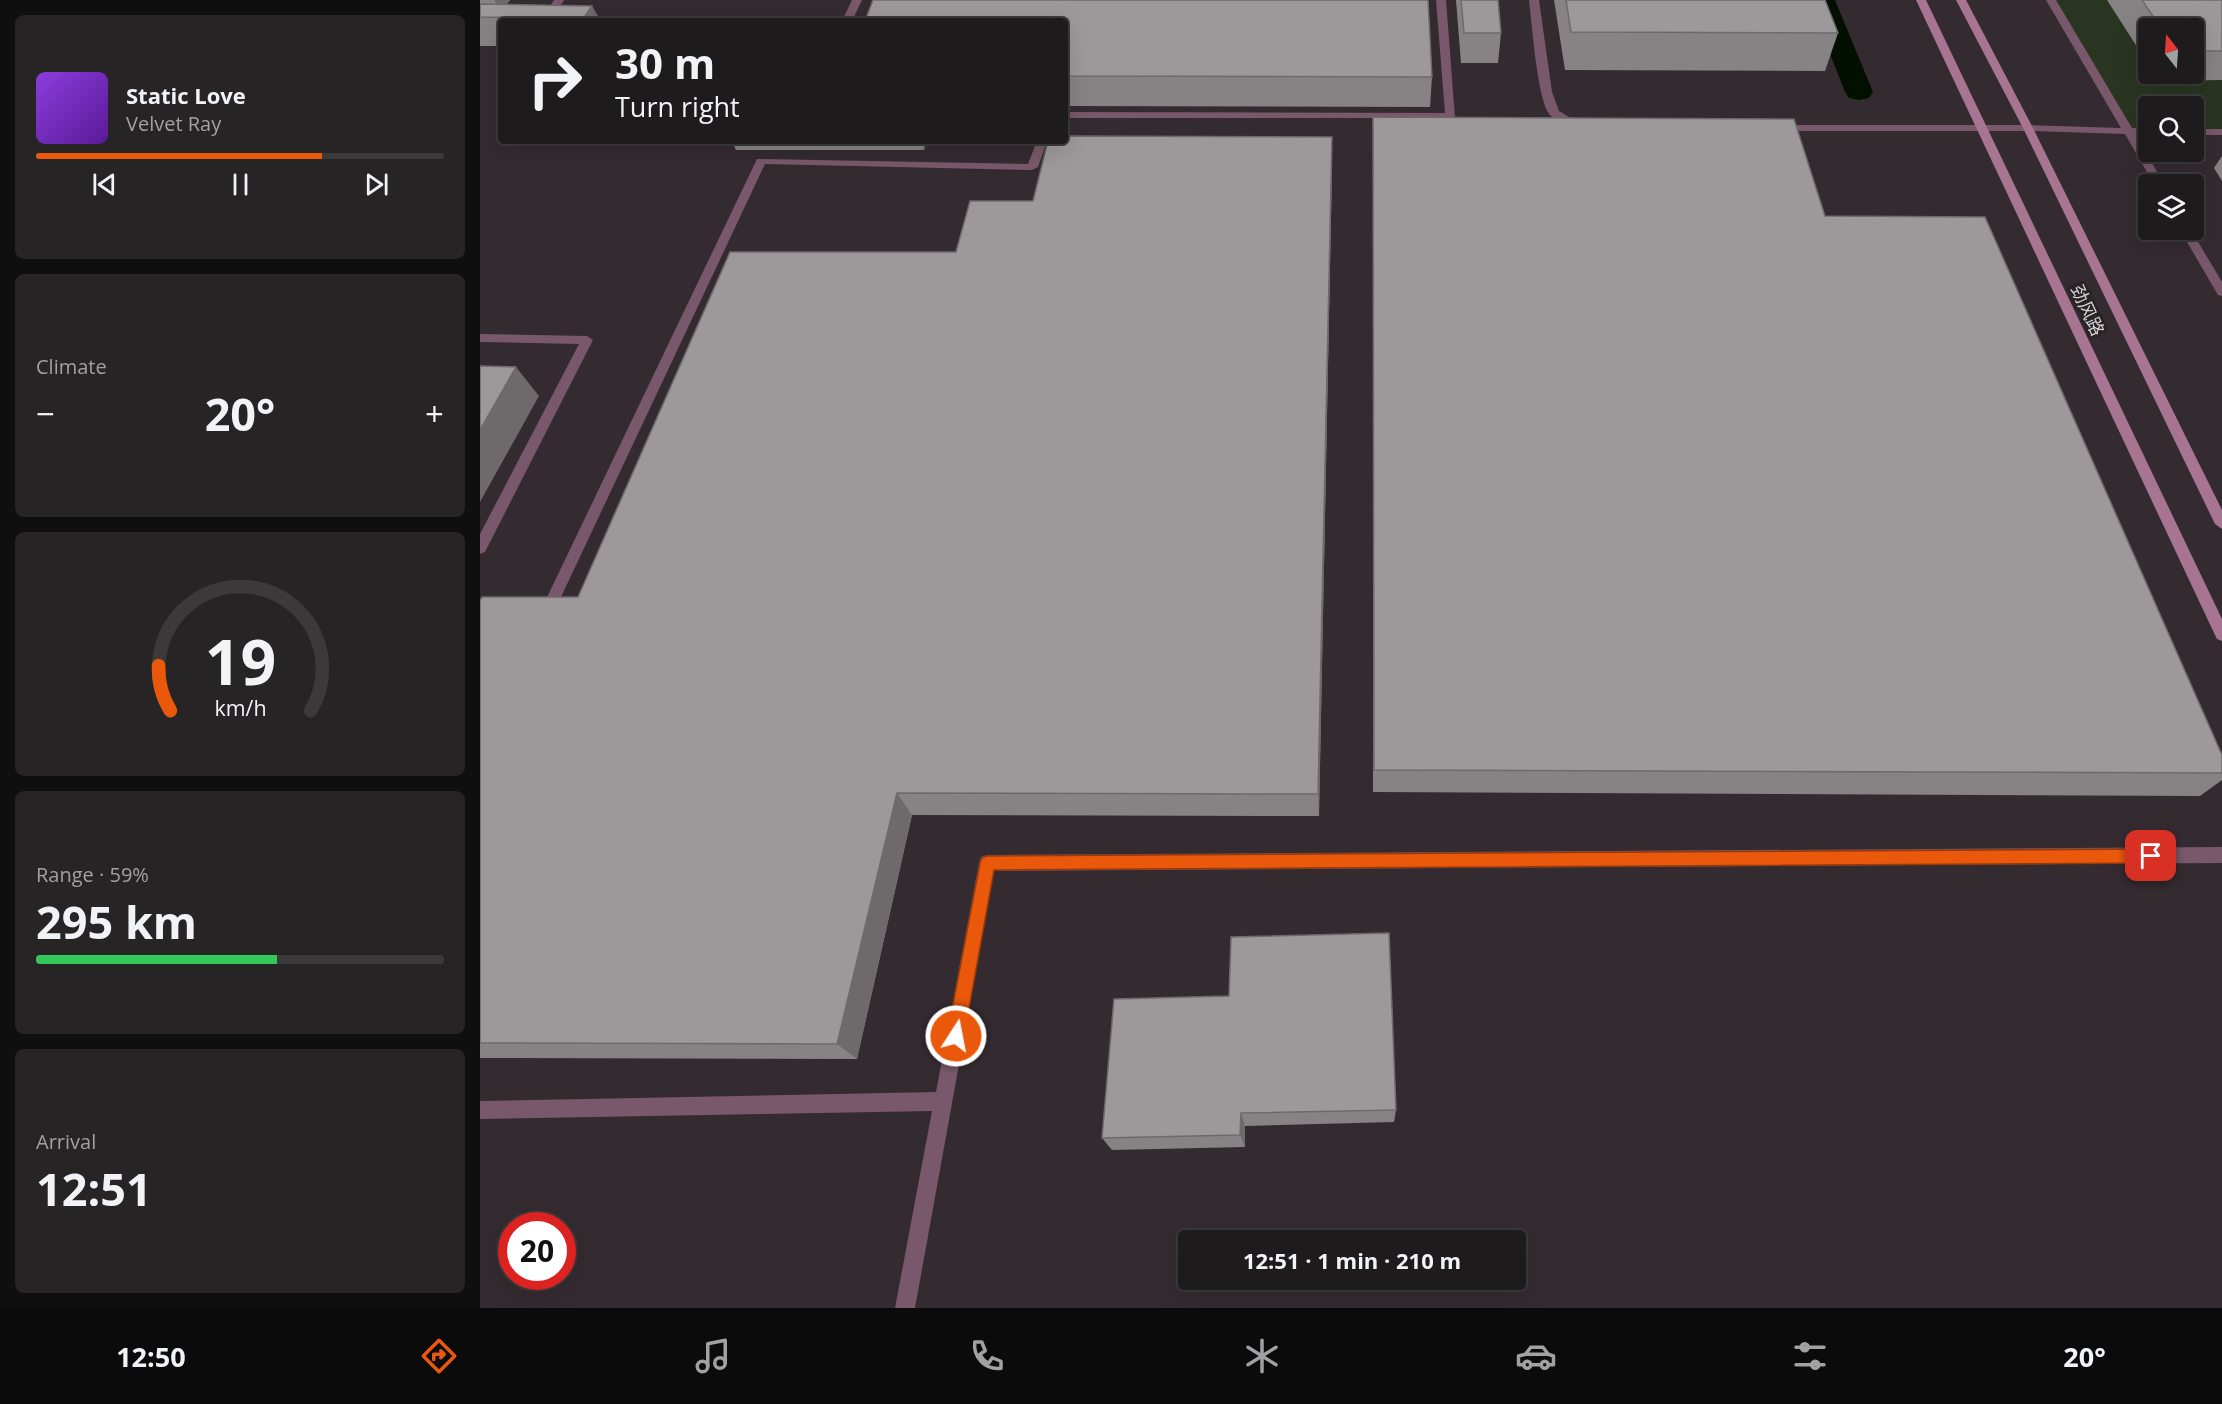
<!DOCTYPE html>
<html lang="en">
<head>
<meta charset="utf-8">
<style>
	:root { --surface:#1e1b1c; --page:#262425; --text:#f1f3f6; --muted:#a1a1a3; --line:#3c393b; --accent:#ea580c }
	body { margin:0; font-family:"Open Sans","Noto Sans SC",sans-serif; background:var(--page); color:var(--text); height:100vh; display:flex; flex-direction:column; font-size:22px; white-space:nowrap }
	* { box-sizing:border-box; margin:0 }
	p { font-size:20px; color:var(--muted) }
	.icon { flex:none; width:33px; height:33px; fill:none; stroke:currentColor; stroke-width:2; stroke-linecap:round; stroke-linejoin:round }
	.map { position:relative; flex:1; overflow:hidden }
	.panel { display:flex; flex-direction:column; gap:15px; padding:15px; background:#100f0f; width:480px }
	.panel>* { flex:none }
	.banner { position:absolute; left:18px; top:18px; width:570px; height:126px; border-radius:6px; box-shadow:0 6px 24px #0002,0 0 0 2px var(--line); background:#1e1b1c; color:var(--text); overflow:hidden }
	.needle { width:39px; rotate:343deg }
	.fabs { position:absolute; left:1658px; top:18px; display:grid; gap:12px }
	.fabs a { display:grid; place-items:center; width:66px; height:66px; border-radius:6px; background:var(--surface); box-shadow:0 6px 24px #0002,0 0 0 2px var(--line); font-size:30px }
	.speed { position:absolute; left:18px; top:1212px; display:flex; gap:12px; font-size:30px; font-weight:700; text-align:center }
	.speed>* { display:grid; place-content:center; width:78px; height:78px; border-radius:50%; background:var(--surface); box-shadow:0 6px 24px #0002,0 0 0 2px var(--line); line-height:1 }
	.speed .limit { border:9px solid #d22; background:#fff; color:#111 }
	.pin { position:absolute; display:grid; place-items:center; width:51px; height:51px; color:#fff; margin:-26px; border-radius:12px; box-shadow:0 3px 9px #0006 }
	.me { position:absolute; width:66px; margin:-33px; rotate:11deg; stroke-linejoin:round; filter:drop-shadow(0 0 4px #0008) }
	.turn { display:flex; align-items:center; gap:21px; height:126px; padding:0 18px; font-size:27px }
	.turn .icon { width:78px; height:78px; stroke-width:2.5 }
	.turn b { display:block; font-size:42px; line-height:51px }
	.big { font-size:45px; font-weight:700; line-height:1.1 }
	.panel .widget { flex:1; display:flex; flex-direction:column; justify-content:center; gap:9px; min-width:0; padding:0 21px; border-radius:9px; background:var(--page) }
	.panel .dial { align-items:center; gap:0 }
	.dial svg { height:156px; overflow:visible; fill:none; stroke:var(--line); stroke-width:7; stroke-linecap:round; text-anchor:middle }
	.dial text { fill:var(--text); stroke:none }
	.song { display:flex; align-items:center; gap:18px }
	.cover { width:72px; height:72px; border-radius:9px; background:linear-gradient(135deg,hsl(270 70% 55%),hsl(270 70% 35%)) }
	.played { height:6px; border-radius:3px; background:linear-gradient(90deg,var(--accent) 70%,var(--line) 70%) }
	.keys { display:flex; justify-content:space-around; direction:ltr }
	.heat { display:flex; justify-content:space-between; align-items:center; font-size:33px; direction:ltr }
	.charge { height:9px; border-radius:4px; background:linear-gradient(90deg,#34c759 59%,var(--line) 0) }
	.trip { position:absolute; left:698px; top:1230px; width:348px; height:60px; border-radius:6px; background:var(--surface); box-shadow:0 6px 24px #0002,0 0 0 2px var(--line); font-weight:700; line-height:60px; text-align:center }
	.menu { display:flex; height:96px; justify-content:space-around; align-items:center; background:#0c0b0b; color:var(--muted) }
	.menu .icon { width:42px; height:42px }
	.menu .on { color:var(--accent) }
	.menu b { font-size:27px; color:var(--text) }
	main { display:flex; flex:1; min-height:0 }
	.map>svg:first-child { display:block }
	.built { fill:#342b30; fill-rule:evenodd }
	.green { fill:#293521; fill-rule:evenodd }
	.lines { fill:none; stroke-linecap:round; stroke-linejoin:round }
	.canal { fill:#031000; fill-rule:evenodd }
	.lane { fill:#78586a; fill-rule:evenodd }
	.secondary { fill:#a77492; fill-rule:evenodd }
	.wall { fill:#878384 }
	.shaded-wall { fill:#6e6a6c }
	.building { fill:#9d989a; stroke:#6e6a6c; stroke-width:1.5 }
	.route { fill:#ea580c; stroke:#983908; stroke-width:1.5 }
	.labels { text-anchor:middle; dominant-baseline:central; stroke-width:6; stroke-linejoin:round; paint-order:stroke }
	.street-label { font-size:18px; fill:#d5d2d3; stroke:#282426 }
</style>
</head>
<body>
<main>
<section class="panel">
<div class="widget">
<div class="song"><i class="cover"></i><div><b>Static Love</b><p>Velvet Ray</p></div></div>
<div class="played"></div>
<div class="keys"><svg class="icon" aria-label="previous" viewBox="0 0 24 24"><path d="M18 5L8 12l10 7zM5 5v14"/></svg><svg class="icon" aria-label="pause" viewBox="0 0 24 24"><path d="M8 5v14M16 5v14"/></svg><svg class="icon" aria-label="next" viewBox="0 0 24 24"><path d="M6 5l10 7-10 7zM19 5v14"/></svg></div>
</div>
<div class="widget"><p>Climate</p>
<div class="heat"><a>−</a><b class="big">20°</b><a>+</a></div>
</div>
<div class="widget dial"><svg viewBox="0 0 100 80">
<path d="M14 69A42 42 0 1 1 86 69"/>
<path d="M14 69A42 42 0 0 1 8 46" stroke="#ea580c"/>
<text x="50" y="56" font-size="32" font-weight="700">19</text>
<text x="50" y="72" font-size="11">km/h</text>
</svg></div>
<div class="widget"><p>Range · 59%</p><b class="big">295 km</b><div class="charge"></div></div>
<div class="widget"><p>Arrival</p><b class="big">12:51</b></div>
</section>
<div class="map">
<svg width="1742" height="1308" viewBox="0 0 1742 1308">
	<rect width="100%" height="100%" fill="#282426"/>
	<path class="built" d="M0 0H1742V1308H0ZM21 21H585V141H21ZM1668 28H1713V74H1668ZM1668 106H1713V152H1668ZM1668 184H1713V230H1668ZM32 1226H82V1276H32ZM708 1240H1035V1280H708Z"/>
	<path class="green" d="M1571 0H1742V132H1713V106H1668V132H1649ZM1668 28H1713V74H1668Z"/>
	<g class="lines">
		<path class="canal" d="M1329 0H1355L1393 92 1389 98 1379 100 1369 98 1365 92Z"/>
		<path class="lane" d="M74 0H84L70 21H60Z
			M372 0H382L372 21H362Z
			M956 0H966L975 118H585V112L965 113Z
			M1049 0H1059L1072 92 1079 111 1102 125V129C1093 131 1075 121 1069 114 1057 97 1052 24 1049 0Z
			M1566 0H1576L1652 128 1668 129V135H1656L1684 184H1674L1645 134 1548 131H1296L1291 128 1296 125H1548L1641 128Z
			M1713 129H1742V135H1713Z
			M557 141H567L558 167 552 170 285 164 73 614 71 618H61L59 614 277 159 548 164Z
			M1700 230H1711L1742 282V296L1738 295Z
			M0 334 107 336 113 340 5 552 0 554V534L99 344 0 342Z
			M1742 847V863L514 871 435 1308H415L452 1111 0 1119V1101L456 1092 499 863 501 857 507 855Z"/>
		<path class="secondary" d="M1436 0H1446L1742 619V641L1737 639 1735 635Z
			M1476 0H1486L1553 128 1742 510V529L1735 524 1543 128Z"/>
	</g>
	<path class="wall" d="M0 0H30L27 4 121 21H21V46H0Z
		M976 0H1018L1021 33 1018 63H981Z
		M1074 0H1345L1358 33 1345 71 1085 70Z
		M1627 0H1742V80L1678 81 1674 74H1713V28H1668V64Z
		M585 21 952 77 950 107 585 106Z
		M893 117 1345 216 1742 755V780L1720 796 893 792Z
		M252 141H447L444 150H256Z
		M1742 156V181L1734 168Z
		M852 166 839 816 432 815 377 1059 0 1058V601L98 597 476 252 553 201Z
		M634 999 916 1110 914 1122 765 1126V1147L632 1150 622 1138Z"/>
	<path class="shaded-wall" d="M14 0H30L21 11Z
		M112 6 121 21H104L103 19Z
		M852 137V166L839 816 838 794Z
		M441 141H447L444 150Z
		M36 367 59 396 0 502V430Z
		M417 793 432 815 377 1059 357 1044Z
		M761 1113 765 1126V1147L760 1135Z"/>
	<path class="building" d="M393 0H948L952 77 585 76V21H385Z
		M981 0H1018L1021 33H984Z
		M1086 0H1345L1358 33 1091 32Z
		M1662 0H1742V51H1713V28H1681Z
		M0 4 112 6 103 19 0 17Z
		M893 117 1314 119 1345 216 1505 217 1742 755V773L894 770Z
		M585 136 852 137 838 794 417 793 357 1044 0 1043V601L2 597H98L250 252H476L490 201H553L568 141H585Z
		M0 366 36 367 0 430Z
		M909 933 916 1110 761 1113 760 1135 622 1138 634 999 749 996 751 937Z"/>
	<path class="route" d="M1671 849 1676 851 1678 856 1676 861 1671 863 514 870 484 1036 481 1042 476 1044 470 1042 467 1036 500 863 502 858 507 856Z"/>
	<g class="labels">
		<g class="street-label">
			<text transform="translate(1608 310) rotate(65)">劲风路</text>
		</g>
	</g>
</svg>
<div class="fabs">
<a><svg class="needle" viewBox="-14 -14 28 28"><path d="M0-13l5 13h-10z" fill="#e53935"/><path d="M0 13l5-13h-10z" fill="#a1a1a3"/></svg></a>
<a><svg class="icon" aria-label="search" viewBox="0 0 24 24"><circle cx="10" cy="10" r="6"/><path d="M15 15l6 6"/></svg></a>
<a><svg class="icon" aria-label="layers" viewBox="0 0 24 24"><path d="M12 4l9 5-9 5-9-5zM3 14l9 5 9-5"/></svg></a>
</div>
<div class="speed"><div class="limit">20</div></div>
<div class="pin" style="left:1671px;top:856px;background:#d93025"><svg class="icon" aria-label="arrive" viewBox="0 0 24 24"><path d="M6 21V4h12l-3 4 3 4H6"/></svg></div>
<svg class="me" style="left:476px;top:1036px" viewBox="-20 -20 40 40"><circle r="17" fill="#ea580c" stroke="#fff" stroke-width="3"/><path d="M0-11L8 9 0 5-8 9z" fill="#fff"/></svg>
<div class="trip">12:51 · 1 min · 210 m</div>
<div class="banner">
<div class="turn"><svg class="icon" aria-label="right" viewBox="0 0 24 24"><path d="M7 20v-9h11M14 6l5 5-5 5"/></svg><div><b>30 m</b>Turn right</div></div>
</div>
</div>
</main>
<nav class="menu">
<b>12:50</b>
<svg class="icon on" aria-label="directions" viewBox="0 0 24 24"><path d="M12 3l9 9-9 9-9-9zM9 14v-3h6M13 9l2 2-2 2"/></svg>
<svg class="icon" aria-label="music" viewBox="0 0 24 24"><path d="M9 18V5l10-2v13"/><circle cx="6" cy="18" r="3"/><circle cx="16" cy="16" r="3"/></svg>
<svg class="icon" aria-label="phone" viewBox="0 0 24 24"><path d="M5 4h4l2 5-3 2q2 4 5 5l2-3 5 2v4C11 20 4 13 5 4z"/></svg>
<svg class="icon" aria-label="climate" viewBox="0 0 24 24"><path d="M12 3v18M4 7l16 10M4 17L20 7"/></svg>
<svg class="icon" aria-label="car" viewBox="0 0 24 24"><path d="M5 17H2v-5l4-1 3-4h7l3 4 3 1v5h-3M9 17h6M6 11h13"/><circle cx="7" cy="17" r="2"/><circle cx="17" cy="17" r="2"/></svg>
<svg class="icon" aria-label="filters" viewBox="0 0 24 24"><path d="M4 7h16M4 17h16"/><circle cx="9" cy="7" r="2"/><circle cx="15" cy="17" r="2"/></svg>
<b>20°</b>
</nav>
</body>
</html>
